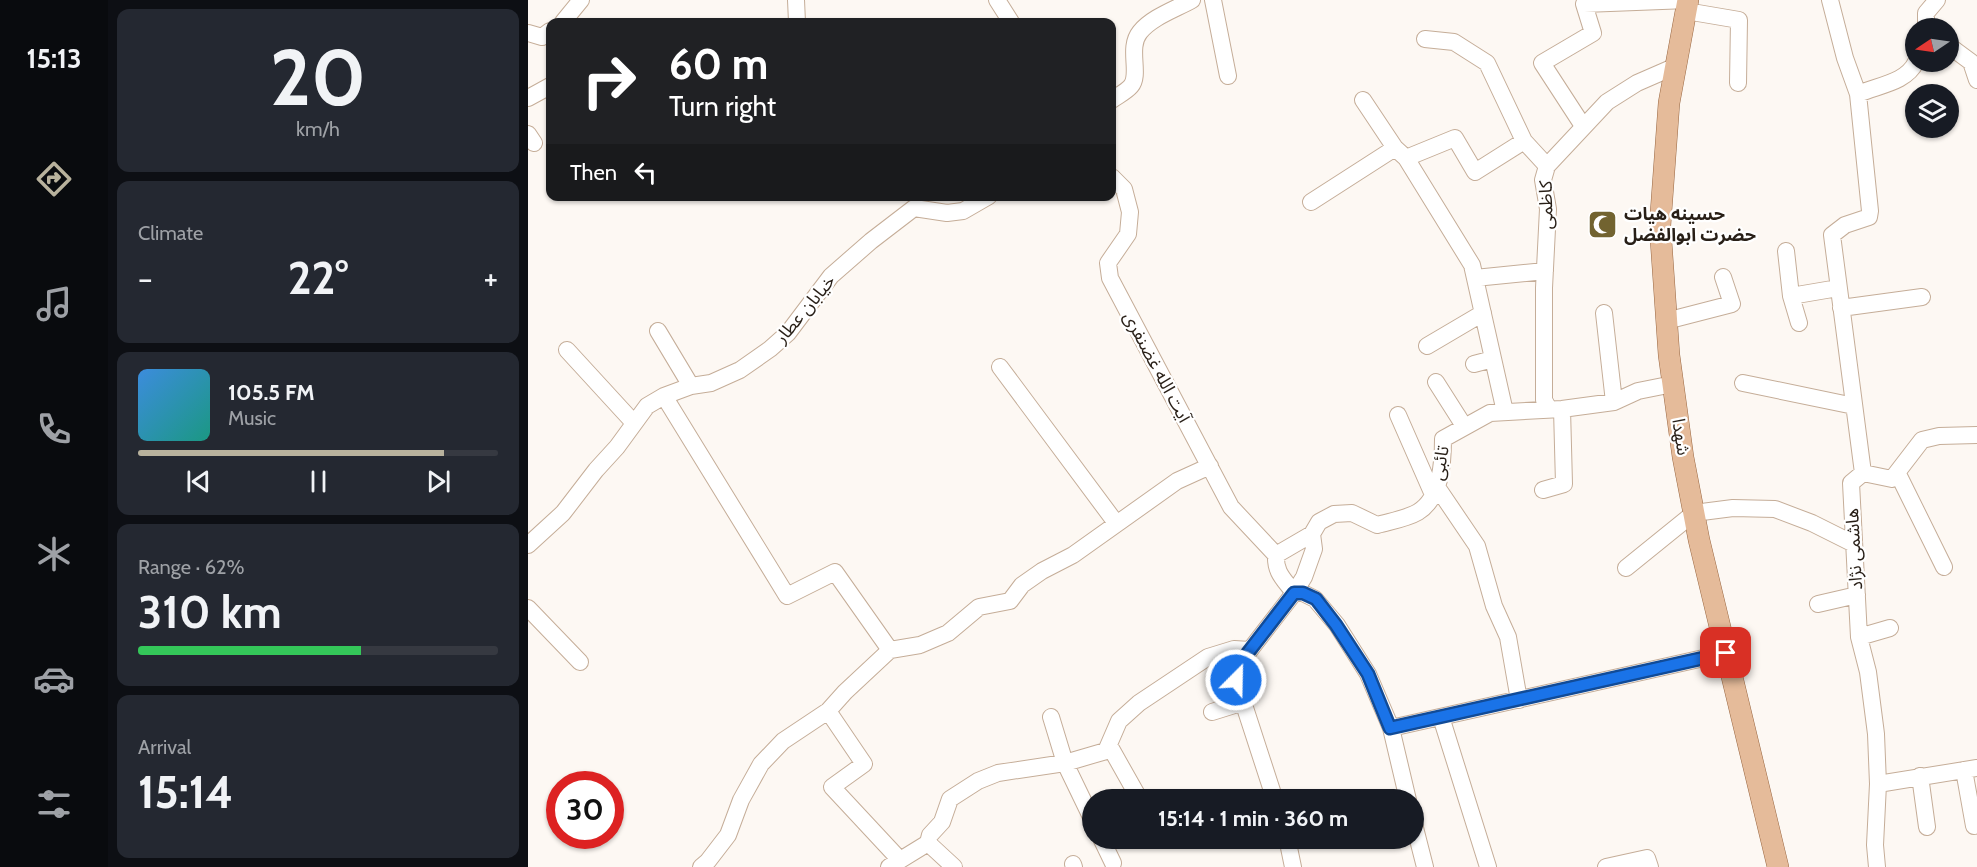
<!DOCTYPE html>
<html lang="en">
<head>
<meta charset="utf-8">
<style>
	:root { --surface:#171b24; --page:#242831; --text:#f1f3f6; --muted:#9ea1a6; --line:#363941; --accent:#b8b29d }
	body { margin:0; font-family:Cabin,"Noto Sans Arabic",sans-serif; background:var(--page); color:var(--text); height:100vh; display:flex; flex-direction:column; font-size:22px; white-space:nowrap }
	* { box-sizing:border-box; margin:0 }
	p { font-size:20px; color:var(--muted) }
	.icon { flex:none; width:33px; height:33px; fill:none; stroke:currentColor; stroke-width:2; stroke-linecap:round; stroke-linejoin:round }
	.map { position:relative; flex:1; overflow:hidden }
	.panel { display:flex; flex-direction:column; gap:9px; padding:9px; background:#0d0f14; width:420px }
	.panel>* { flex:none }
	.guide { position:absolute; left:18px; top:18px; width:570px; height:183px; border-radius:12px; box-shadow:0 2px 4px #0004; background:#202124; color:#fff; overflow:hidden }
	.needle { width:39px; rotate:257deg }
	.controls { position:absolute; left:1377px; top:18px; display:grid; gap:12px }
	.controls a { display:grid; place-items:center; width:54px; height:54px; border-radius:50%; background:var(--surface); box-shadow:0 2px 4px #0004; font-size:30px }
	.speed { position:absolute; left:18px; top:771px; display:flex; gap:12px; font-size:30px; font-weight:700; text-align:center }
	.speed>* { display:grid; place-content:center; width:78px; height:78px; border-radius:50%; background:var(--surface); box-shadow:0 2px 4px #0004; line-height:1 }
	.speed .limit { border:9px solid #d22; background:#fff; color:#111 }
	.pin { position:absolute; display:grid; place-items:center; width:51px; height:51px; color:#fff; margin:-26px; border-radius:12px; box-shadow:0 3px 9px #0006 }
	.me { position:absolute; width:66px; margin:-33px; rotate:23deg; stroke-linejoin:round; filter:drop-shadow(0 0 4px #0008) }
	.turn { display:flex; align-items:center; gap:21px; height:126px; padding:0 24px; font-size:27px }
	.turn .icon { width:78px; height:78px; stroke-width:2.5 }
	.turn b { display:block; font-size:42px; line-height:51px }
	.then { display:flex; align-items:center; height:57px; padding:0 24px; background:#0003; gap:12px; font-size:22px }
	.big { font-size:45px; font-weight:800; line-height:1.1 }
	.panel .widget { flex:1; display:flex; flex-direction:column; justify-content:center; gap:9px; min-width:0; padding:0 21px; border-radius:12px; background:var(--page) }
	.panel .dial { align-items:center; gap:0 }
	.dial b { font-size:78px; line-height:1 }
	.song { display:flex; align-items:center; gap:18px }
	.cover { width:72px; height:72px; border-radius:9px; background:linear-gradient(135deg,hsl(210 70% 55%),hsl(170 70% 35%)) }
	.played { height:6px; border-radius:3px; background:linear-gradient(90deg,var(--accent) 85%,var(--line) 85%) }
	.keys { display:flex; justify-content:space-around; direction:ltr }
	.heat { display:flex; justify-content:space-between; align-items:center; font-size:33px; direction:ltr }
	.charge { height:9px; border-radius:4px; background:linear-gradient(90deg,#34c759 62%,var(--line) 0) }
	.trip { position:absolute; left:554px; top:789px; width:342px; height:60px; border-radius:30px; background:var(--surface); box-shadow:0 2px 4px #0004; font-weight:800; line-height:60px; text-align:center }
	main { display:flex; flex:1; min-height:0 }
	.dock { display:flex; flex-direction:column; width:108px; justify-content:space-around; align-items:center; background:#090b0e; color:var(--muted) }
	.dock .icon { width:42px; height:42px }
	.dock .selected { color:var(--accent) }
	.dock b { font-size:27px; color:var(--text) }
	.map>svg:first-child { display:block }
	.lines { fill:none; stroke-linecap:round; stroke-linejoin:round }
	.minor-casing { stroke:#c5ad98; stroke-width:18 }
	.major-casing { stroke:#986641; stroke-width:22 }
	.minor { stroke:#fff; stroke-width:16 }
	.major { stroke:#e5bb9a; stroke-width:21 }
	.route-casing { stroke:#114b97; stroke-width:15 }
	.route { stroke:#1a73e8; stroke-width:10 }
	.labels { text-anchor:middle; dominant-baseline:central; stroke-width:4.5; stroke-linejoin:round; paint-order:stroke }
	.street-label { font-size:18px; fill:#281f17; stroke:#fff }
	.poi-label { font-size:18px; font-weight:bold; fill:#281f17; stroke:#fff; text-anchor:start }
</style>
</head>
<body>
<main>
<nav class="dock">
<b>15:13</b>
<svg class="icon selected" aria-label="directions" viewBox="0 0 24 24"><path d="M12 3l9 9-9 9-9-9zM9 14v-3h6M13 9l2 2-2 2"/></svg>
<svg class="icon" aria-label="music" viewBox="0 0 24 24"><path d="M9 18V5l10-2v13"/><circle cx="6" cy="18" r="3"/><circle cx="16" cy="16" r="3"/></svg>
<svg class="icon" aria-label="phone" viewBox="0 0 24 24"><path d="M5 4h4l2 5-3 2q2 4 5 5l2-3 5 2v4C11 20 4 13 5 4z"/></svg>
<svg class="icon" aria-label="climate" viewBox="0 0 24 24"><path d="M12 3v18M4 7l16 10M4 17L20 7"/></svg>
<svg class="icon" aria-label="car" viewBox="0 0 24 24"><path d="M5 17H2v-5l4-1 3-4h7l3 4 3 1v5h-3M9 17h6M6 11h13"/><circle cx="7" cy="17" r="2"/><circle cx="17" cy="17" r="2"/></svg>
<svg class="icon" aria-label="filters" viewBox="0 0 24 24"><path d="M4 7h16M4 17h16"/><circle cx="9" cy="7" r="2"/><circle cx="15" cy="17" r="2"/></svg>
</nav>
<section class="panel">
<div class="widget dial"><b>20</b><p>km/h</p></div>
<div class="widget"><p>Climate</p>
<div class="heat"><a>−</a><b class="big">22°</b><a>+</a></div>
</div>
<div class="widget">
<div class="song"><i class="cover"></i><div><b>105.5 FM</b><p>Music</p></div></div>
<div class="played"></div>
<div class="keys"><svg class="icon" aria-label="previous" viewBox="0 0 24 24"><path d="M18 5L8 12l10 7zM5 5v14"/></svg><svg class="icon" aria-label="pause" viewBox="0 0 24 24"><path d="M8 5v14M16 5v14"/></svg><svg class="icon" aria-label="next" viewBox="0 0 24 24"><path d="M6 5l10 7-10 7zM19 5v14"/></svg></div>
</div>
<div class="widget"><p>Range · 62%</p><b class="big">310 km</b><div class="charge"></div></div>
<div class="widget"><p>Arrival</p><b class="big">15:14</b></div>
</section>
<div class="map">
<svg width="1449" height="867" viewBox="0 0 1449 867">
	<rect width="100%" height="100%" fill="#fdf8f3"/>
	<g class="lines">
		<defs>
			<path id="minor" d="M268 0 269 22
				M469 0 483 22
				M685 0 700 76
				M1302 0 1317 58 1330 94 1342 211 1341 217 1317 225 1304 235 1335 473 1323 483 1331 637 1340 672 1348 734 1350 784 1347 845 1349 867
				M1158 11 1211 20 1210 83
				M35 22 53 0
				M1398 28V13L1409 0
				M0 33 14 37 22 31
				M897 39 926 42 959 63 996 141 1019 166
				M1420 45 1443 62 1449 80
				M1330 94C1350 85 1378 83 1388 62
				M0 98 22 86
				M584 100C589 96 598 92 603 86 613 74 599 48 612 32 624 17 648 9 664 0
				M835 100 867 148
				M1055 126 1014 63 1065 33 1056 4 1160 0
				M0 134 6 143
				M584 177 596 189 602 212 600 234 580 263 582 278 703 507 748 555 784 534 791 522 806 514 824 513 849 525C863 521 878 519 890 512 913 498 915 463 915 439L962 413 1034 409 1086 402 1110 391 1145 384
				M783 202 867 148 878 158
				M1258 251 1263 296 1310 288
				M947 278 1017 271
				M1263 296 1271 323
				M1313 308 1394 297
				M1076 313 1086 402
				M1138 321 1204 304 1195 277
				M130 331 163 386
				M899 346 955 313
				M39 350 106 423
				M946 364 965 359
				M472 367 588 523
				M908 382 936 426
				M1215 383 1326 406
				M136 396 259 596 307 572 362 650
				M1021 409 1016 400V288L1020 209 1015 180 1019 166 1079 102 1109 83 1148 66
				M977 412 944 265 878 158 927 138 947 172 996 141
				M870 415 906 497
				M1335 473 1364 479 1394 440 1411 436 1449 435
				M1370 474 1416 567
				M909 487 949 546 966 606 980 637 991 700
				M1015 490 1036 484 1034 409
				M0 545 35 513 68 470 89 447 119 406 136 396 163 386 183 383 212 370 242 349 260 333 303 276 343 241 386 208 419 213 435 211 461 196
				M748 555C747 573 756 579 766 593H775L787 599 809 625 840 674 863 728 880 800
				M1098 568 1166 513 1205 508 1247 509 1284 523 1326 544
				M1290 604 1329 595
				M0 608 52 662
				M1331 637 1362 628
				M300 711 336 764 304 787 372 860
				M684 712 716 702
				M523 717 537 763 564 819
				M913 717 960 867
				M863 728 1198 653
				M581 745 612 800
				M1436 770 1446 826
				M1392 776 1399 827
				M1350 784 1449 768
				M747 800 708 680 712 663 766 593 776 577 786 549 784 534
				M885 820 897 867
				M573 838 585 863
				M759 838 765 867
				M400 843 426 867
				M545 864 546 867
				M173 867 180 861 200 835 213 800 233 764 255 741 300 711 317 692 362 650 392 645 420 633 451 607 482 601 494 585 514 571 545 555 649 481 682 466
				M361 867 400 843 402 835 414 822 422 799 450 781 470 773 537 763 578 751 591 721 611 703 680 657 706 649 722 650
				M1078 867 1119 858 1122 867"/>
			<path id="major" d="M1160 0 1141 103 1132 226 1141 355 1155 457 1171 540 1250 867"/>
		</defs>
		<use href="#minor" class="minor-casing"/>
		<use href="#major" class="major-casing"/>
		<use href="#minor" class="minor"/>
		<use href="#major" class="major"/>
	</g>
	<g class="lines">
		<defs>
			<path id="route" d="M708 680 712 663 766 593H775L788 599 808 625 840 674 862 728 1198 653"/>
		</defs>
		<use href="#route" class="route-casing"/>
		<use href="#route" class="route"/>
	</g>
	<defs>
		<symbol id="mosque-square" viewBox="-11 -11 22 22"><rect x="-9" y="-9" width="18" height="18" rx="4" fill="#726330" stroke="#fff"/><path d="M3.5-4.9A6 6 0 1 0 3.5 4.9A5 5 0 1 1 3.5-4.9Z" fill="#fff"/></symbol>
	</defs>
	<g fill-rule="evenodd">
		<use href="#mosque-square" x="1058" y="208" width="33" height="33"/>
	</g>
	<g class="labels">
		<g class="street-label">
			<text transform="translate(1018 205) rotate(-91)">کاظمی</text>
			<text transform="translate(277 309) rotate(-50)">خیابان عطار</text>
			<text transform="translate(629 367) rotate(62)">آیت الله غضنفری</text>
			<text transform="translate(1153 437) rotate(81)">شهدا</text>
			<text transform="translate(912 463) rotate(-80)">تائبی</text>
			<text transform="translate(1326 549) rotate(-93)">هاشمی نژاد</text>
		</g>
		<g class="poi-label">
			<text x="1096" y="214">حسینه هیات<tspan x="1096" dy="21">حضرت ابوالفضل</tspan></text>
		</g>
	</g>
</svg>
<div class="controls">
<a><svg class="needle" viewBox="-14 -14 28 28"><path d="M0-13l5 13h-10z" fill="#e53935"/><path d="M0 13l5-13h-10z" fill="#9ea1a6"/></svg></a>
<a><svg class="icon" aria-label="layers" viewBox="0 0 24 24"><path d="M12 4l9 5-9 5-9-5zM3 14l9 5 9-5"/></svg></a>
</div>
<div class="speed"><div class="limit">30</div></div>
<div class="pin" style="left:1198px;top:653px;background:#d93025"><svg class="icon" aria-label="arrive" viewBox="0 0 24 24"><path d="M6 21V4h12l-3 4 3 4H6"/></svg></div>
<svg class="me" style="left:708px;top:680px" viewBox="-20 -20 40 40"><circle r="17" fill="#1a73e8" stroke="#fff" stroke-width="3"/><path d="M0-11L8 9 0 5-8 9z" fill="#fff"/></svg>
<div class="trip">15:14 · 1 min · 360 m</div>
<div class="guide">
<div class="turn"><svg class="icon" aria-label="right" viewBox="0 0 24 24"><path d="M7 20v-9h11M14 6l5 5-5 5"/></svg><div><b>60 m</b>Turn right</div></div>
<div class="then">Then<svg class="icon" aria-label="left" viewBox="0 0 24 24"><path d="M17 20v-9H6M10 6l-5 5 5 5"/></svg></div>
</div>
</div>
</main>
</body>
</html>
